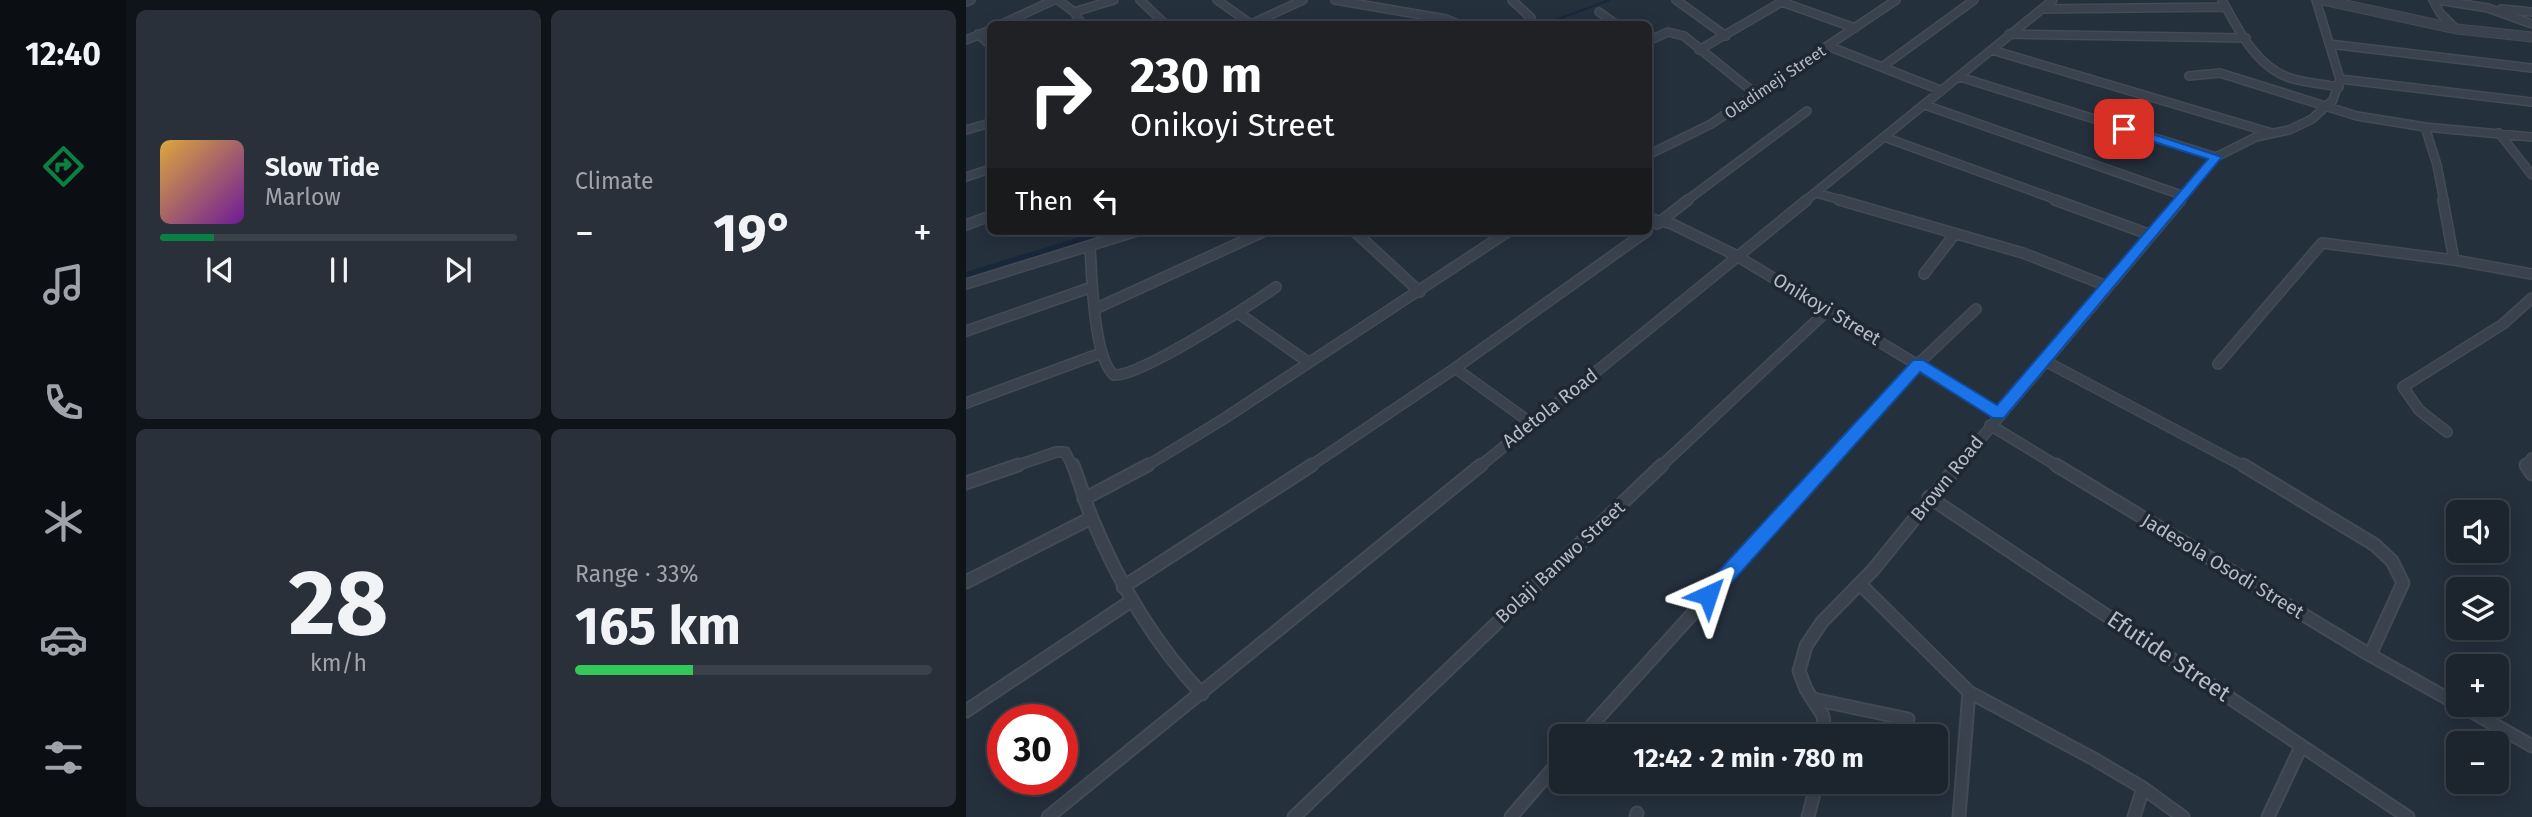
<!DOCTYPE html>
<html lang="en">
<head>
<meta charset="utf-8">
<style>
	:root { --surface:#1c242e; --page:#29303a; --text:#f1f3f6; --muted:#a0a4aa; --line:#3a414a; --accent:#0b8043 }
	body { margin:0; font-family:"Fira Sans",sans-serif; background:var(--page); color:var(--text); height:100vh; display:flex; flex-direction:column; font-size:26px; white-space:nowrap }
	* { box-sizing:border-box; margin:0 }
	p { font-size:23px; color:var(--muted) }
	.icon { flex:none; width:38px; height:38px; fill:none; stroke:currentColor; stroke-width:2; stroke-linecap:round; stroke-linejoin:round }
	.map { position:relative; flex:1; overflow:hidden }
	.sheet { display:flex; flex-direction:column; gap:10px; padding:10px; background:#0f1419; width:840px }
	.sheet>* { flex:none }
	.guide { position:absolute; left:21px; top:21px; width:665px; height:214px; border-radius:10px; box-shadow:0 4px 18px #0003,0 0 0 2px var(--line); background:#202124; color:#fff; overflow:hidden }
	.tools { position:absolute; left:1480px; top:500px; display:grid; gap:14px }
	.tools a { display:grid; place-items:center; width:63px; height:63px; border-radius:10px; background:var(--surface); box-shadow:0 4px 18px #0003,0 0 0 2px var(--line); font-size:35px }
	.speed { position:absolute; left:21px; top:704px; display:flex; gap:14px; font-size:35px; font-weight:700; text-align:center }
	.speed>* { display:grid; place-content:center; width:91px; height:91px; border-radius:50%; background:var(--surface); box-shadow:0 4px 18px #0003,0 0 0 2px var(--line); line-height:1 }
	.speed .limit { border:10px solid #d22; background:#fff; color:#111 }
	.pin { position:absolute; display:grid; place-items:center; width:60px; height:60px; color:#fff; margin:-30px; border-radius:14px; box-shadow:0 4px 10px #0006 }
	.me { position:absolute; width:77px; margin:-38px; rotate:42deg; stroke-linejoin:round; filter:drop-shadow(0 0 5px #0008) }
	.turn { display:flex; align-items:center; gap:24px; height:147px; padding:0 28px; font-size:32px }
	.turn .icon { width:91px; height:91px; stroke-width:2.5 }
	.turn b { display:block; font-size:49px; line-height:60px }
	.then { display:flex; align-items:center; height:66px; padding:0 28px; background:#0003; gap:14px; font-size:26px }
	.big { font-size:52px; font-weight:700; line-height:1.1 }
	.sheet .tile { flex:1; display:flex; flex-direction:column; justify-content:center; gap:10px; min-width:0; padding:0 24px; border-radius:10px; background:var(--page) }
	.sheet .dial { align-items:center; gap:0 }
	.dial b { font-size:91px; line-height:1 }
	.song { display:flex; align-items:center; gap:21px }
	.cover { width:84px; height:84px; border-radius:10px; background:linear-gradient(135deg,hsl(40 70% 55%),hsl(280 70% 35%)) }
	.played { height:7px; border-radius:4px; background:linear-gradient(90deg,var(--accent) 15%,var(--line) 15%) }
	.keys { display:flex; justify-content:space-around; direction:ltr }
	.heat { display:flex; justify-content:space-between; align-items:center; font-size:38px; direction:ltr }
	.charge { height:10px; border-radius:5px; background:linear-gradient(90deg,#34c759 33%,var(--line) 0) }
	.sheet .tiles { flex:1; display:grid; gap:10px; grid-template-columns:repeat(2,1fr) }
	.trip { position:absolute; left:583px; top:724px; width:399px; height:70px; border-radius:10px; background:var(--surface); box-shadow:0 4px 18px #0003,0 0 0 2px var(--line); font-weight:700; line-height:70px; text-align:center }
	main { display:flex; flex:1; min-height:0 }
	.dock { display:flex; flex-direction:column; width:126px; justify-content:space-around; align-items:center; background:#0b0e12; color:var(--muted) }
	.dock .icon { width:49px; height:49px }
	.dock .current { color:var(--accent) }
	.dock b { font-size:32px; color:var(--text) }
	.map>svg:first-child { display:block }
	.water { fill:#19273a }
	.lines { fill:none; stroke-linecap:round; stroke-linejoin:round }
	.stream { stroke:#19273a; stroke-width:2 }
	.minor-far2-casing { stroke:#424b56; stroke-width:10 }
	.minor-far1-casing { stroke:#424b56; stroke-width:12 }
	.minor-casing { stroke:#424b56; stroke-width:15 }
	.tertiary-casing { stroke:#424b56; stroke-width:11 }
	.minor-far2 { stroke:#39424d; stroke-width:7 }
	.minor-far1 { stroke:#39424d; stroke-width:9 }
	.minor { stroke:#39424d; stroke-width:11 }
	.tertiary { stroke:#39424d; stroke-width:9 }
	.route { fill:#1a73e8; stroke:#114b97; stroke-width:2 }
	.labels { text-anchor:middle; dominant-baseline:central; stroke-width:7; stroke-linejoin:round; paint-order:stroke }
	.far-street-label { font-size:16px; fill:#b5bdc8; stroke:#1e2732 }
	.street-label { font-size:19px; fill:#b5bdc8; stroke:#1e2732 }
	.near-street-label { font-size:23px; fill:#b5bdc8; stroke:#1e2732 }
</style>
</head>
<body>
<main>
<nav class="dock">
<b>12:40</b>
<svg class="icon current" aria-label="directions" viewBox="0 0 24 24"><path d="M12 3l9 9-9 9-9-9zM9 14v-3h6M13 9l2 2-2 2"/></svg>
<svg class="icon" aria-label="music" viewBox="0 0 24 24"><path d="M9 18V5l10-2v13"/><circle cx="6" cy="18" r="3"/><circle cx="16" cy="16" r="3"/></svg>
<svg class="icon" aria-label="phone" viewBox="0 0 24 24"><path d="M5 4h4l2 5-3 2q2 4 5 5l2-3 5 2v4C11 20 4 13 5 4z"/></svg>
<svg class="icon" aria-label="climate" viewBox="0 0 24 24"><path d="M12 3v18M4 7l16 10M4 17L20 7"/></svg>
<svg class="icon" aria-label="car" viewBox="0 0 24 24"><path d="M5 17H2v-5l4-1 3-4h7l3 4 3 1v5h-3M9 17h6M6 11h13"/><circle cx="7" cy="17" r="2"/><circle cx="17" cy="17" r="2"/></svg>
<svg class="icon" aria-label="filters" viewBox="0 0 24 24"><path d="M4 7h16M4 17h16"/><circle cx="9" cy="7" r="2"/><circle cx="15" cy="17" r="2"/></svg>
</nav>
<section class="sheet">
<div class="tiles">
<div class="tile">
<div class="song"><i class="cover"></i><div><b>Slow Tide</b><p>Marlow</p></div></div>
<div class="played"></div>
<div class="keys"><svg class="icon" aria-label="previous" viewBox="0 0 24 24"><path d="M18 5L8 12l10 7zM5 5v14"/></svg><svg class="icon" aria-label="pause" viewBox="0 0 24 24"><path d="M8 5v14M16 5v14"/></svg><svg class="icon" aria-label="next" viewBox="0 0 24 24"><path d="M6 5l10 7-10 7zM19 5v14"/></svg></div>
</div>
<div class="tile"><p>Climate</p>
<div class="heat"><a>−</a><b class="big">19°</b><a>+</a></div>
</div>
<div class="tile dial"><b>28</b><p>km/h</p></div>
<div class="tile"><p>Range · 33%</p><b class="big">165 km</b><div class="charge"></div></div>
</div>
</section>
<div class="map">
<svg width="1566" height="817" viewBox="0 0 1566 817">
	<rect width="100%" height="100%" fill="#25303d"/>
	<path class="water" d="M133 231H147L0 280V272Z"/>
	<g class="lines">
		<path class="stream" d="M579 24 643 0"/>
		<defs>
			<path id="minor-far2" d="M92 0 108 12 116 24
				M174 0 199 24
				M251 0 285 24 337 0
				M369 0 480 19 492 24
				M546 0 565 18
				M710 0 760 36
				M1256 0C1272 29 1290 67 1324 78 1340 83 1357 84 1373 87
				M1467 0 1474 13 1488 27
				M1472 0 1522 8 1566 24
				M0 2 5 0
				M816 2 889 28
				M1077 9 1260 7
				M1535 9 1566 12
				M108 12 148 0
				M633 12 650 24
				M36 24 88 0
				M12 34 24 45
				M1043 34 1280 38
				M0 40 24 30
				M682 41 702 32 718 36 791 95
				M1363 44 1566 68
				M862 46 974 90
				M733 50 819 0
				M1026 50 1306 133
				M916 67 1008 0
				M1223 76 1254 73 1391 116 1459 127 1566 137
				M994 77 1250 157
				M1374 79 1566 102
				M959 105 1218 196
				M1459 127 1471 165 1478 201
				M0 130 24 123
				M1533 133 1566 175
				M918 137 1094 201
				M682 155 745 124 930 0
				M0 177 24 169
				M850 193 879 201
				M720 201 841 111
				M839 201 1087 0
				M1213 201 1250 157 1290 137 1323 130 1346 119 1367 100 1374 79 1350 0"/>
			<path id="minor-far1" d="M873 200 1057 253 1141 286
				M1089 200 1185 235
				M1477 200 1488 260
				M682 218 706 224 771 256 1033 414
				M691 224 722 200
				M0 225 24 216
				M388 231 454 292
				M124 247C126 275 127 358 148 375 174 377 284 305 310 287
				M958 274 988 235
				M0 284 171 231
				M131 308 299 231
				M272 313 342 362
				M0 331 126 287
				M1079 361 1279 467
				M1252 364 1356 243 1488 260 1566 274
				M489 368 565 423
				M0 403 135 353
				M1024 425 1093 467
				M1481 432 1453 410 1437 387 1537 324 1566 298
				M47 467 90 452H99L107 467
				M179 467 259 418 543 231
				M343 467 488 369 681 231
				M513 467 841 200
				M694 467 863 309
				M859 467 952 364 1010 309
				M991 467 1215 200
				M1560 467 1566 458"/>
			<path id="minor" d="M107 465C114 482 118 499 125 516 152 582 187 642 236 694
				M1090 465 1404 655 1493 705
				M1277 465 1409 545 1426 561 1437 583 1404 655
				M1560 465 1566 474
				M0 483 52 465
				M963 497 1442 817
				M118 499 182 465
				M0 582 125 518
				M895 585 1003 692 1128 759 1177 788 1217 817
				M157 587 346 465
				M847 699 942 719
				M1494 705 1566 746
				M0 711 165 601
				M615 737 861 465
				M860 737 857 716 840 689 833 671 840 646 856 622 907 570 992 465
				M82 817 515 465
				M328 817 696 465
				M545 817 595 759
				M670 817 671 813
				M842 817 851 782
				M993 817 1003 692
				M1168 817 1177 788
				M1302 817 1335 747"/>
			<path id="tertiary" d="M1357 0 1491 29 1566 37"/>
		</defs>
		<use href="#minor-far2" class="minor-far2-casing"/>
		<use href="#minor-far1" class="minor-far1-casing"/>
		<use href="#minor" class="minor-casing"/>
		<use href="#tertiary" class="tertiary-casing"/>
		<use href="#minor-far2" class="minor-far2"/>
		<use href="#minor-far1" class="minor-far1"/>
		<use href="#minor" class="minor"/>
		<use href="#tertiary" class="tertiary"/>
	</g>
	<path class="route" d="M1154 126H1162L1256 157 1038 418H1027L954 372 749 601 742 604 736 601 733 595 736 589 947 360H957L1031 405 1242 159 1154 131Z"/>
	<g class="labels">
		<g class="far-street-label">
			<text transform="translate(809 82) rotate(-34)">Oladimeji Street</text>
		</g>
		<g class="street-label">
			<text transform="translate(861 309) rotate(31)">Onikoyi Street</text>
			<text transform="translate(584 408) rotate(-38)">Adetola Road</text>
			<text transform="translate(981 478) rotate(-51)">Brown Road</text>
			<text transform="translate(594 562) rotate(-43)">Bolaji Banwo Street</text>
			<text transform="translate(1257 566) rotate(31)">Jadesola Osodi Street</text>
		</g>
		<g class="near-street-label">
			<text transform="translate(1203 656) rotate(34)">Efutide Street</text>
		</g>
	</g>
</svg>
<div class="tools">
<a><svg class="icon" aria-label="sound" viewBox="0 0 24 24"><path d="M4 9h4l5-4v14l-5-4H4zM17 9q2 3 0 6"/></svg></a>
<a><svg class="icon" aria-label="layers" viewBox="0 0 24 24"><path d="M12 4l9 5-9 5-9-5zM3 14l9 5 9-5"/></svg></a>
<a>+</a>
<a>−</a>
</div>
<div class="speed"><div class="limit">30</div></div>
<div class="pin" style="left:1158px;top:129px;background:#d93025"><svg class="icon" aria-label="arrive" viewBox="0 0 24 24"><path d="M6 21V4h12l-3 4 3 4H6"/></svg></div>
<svg class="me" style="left:742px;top:595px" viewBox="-20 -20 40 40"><path d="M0-17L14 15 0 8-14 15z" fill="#1a73e8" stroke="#fff" stroke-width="4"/></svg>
<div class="trip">12:42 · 2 min · 780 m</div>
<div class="guide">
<div class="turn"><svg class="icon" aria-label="right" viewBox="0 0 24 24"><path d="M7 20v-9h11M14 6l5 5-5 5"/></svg><div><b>230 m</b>Onikoyi Street</div></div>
<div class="then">Then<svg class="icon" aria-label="left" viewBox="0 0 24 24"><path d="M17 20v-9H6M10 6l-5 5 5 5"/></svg></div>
</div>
</div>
</main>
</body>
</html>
